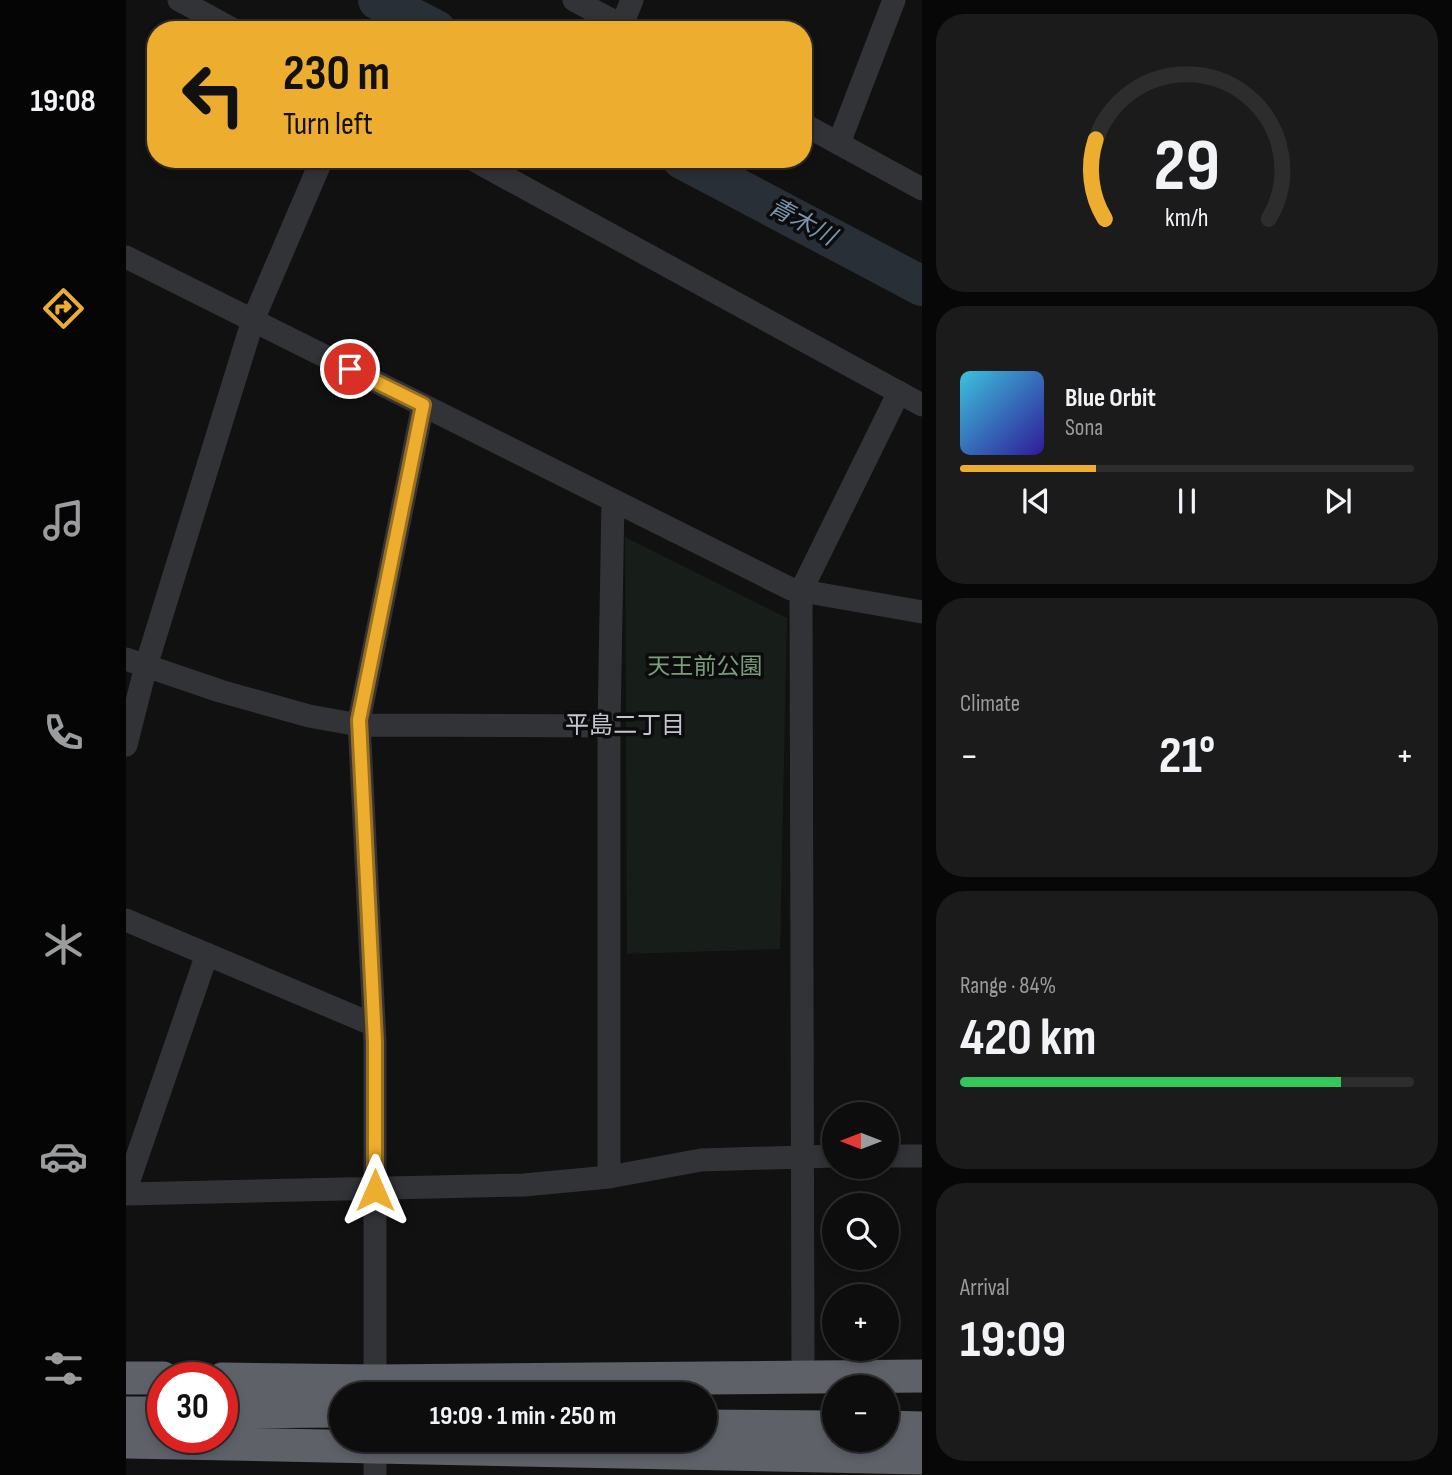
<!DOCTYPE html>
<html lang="en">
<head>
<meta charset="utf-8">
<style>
	:root { --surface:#0d0d0e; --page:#1b1b1c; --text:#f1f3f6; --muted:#9a9c9e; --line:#2d2d2e; --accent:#edad2e }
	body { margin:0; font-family:"Sofia Sans Condensed","Noto Sans JP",sans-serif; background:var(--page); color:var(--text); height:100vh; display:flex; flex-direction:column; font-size:26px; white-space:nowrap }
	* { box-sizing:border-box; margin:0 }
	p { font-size:23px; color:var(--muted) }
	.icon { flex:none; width:38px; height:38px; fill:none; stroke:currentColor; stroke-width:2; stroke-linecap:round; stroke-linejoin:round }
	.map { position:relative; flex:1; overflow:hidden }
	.side { display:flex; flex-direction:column; gap:14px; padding:14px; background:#070708; width:530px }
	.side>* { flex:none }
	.banner { position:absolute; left:21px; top:21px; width:665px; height:147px; border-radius:28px; box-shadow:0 4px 10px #0003,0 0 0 2px var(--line); background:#edad2e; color:#111; overflow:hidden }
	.needle { width:46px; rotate:270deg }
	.tools { position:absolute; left:696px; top:1102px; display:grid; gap:14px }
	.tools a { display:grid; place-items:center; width:77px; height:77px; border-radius:50%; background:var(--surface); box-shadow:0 4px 10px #0003,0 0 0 2px var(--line); font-size:35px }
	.speed { position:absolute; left:21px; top:1362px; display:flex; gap:14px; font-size:35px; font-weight:700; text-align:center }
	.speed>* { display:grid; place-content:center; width:91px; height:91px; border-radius:50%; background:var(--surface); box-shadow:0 4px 10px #0003,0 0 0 2px var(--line); line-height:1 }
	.speed .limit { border:10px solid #d22; background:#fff; color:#111 }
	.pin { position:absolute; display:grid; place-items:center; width:60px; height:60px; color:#fff; margin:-30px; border:4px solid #fff; border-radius:50%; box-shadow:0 2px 7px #0007 }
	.me { position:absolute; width:77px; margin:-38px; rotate:0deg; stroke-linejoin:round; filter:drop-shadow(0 0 5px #0008) }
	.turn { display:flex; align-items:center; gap:24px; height:147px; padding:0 21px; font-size:32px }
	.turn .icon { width:91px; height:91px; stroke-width:2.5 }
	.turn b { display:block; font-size:49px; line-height:60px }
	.big { font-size:52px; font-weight:700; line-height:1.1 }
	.side .card { flex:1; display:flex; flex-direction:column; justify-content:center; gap:10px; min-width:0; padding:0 24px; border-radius:28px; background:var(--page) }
	.side .dial { align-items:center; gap:0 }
	.dial svg { height:182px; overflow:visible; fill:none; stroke:var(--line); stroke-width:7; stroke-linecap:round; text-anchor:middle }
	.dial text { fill:var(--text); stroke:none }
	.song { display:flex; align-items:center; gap:21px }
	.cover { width:84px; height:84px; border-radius:10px; background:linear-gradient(135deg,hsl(190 70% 55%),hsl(250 70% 35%)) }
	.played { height:7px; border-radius:4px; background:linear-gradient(90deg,var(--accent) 30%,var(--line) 30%) }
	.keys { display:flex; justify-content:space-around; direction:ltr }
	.heat { display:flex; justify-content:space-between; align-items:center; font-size:38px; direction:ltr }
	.charge { height:10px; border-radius:5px; background:linear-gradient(90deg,#34c759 84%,var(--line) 0) }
	.trip { position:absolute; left:203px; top:1382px; width:388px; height:70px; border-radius:35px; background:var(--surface); box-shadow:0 4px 10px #0003,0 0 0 2px var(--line); font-weight:700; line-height:70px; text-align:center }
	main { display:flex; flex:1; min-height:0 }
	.menu { display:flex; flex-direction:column; width:126px; justify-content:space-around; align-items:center; background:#050506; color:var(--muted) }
	.menu .icon { width:49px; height:49px }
	.menu .current { color:var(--accent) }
	.menu b { font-size:32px; color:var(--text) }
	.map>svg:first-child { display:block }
	.green { fill:#171d18 }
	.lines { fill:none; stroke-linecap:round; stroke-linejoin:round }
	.river { stroke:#282f36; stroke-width:40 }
	.minor { stroke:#323337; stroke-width:23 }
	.highway { stroke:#5e6168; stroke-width:33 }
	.highway-bridge { stroke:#5e6168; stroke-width:33 }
	.route-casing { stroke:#9a701e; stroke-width:18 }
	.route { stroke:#edad2e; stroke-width:12 }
	.labels { text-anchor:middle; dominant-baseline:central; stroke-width:7; stroke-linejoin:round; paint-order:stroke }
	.park-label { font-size:23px; fill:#7a9e7c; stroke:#0c0c0d }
	.water-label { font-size:24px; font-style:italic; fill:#7995ae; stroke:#0c0c0d }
	.neighbourhood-label { font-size:24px; fill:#c3c6cf; stroke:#0c0c0d }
</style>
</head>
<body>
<main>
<nav class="menu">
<b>19:08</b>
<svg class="icon current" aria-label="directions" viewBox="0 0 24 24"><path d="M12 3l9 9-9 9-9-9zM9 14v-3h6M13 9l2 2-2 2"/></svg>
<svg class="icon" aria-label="music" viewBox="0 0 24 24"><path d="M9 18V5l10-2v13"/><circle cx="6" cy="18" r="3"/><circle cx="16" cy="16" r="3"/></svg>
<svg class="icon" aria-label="phone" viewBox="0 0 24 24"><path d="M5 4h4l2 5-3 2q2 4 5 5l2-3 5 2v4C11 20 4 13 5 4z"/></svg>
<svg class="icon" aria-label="climate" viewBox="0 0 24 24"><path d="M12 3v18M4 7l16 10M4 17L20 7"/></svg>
<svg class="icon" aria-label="car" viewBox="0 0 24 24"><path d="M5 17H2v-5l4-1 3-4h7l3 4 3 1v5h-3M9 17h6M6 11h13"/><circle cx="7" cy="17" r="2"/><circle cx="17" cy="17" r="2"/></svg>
<svg class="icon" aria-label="filters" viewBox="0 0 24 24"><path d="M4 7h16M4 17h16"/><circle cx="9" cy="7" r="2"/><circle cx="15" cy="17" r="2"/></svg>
</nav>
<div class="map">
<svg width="796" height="1475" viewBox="0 0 796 1475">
	<rect width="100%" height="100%" fill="#111112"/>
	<path class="green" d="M499 537 661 618 654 949 501 954Z"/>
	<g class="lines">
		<path class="river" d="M252 0 310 30
			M556 159 796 286"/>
		<path class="minor" d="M53 0 108 30
			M448 0 504 30
			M496 25 506 0
			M677 124 796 189
			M713 143 768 0
			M346 159 796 405
			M0 257 665 589 796 612
			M0 659 94 691 183 716 233 725 483 726
			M0 745 20 666 127 320 196 159
			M0 920 248 1025
			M761 1156H796
			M483 1177V726L487 500
			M0 1189 81 954
			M0 1194 398 1185 483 1177 575 1160 709 1156
			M677 1377 675 591 773 392
			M249 1381V1042L233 721 297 405
			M249 1449V1475"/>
		<path class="highway" d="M0 1378H37
			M96 1379 249 1381 796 1376
			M96 1412 215 1411
			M0 1413H37
			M579 1426 709 1427
			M761 1427 796 1428"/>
		<path class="highway-bridge" d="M0 1442 796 1458"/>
	</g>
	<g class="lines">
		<defs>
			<path id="route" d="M224 369 297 405 233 720 249 1042V1190"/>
		</defs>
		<use href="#route" class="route-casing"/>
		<use href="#route" class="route"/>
	</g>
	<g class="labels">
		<g class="park-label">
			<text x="579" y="667">天王前公園</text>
		</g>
		<g class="water-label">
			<text transform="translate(676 222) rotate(28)">青木川</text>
		</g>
		<g class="neighbourhood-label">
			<text x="499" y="725">平島二丁目</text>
		</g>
	</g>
</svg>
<div class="tools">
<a><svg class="needle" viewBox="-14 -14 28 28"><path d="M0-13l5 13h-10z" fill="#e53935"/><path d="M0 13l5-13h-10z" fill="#9a9c9e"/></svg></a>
<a><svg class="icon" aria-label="search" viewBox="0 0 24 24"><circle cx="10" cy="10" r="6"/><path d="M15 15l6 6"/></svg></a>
<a>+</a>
<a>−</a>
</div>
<div class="speed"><div class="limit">30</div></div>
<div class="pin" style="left:224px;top:369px;background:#d93025"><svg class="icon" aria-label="arrive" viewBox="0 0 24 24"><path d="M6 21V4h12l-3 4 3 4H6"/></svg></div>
<svg class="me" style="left:249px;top:1190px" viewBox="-20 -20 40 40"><path d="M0-17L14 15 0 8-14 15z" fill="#edad2e" stroke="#fff" stroke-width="4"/></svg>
<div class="trip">19:09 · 1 min · 250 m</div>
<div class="banner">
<div class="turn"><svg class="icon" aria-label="left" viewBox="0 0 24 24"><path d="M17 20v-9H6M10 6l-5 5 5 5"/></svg><div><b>230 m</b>Turn left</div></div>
</div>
</div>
<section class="side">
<div class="card dial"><svg viewBox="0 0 100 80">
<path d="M14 69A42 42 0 1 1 86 69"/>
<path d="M14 69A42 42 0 0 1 10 34" stroke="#edad2e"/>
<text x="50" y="56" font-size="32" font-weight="700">29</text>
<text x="50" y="72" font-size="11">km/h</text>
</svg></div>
<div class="card">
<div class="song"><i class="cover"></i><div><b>Blue Orbit</b><p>Sona</p></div></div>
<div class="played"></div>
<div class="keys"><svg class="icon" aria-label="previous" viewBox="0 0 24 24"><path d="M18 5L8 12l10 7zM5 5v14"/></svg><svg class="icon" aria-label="pause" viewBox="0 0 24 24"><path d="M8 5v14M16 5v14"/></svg><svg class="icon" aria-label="next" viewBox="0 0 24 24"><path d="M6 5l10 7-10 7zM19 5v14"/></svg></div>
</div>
<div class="card"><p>Climate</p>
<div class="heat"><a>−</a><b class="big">21°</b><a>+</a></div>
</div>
<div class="card"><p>Range · 84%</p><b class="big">420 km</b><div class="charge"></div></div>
<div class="card"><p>Arrival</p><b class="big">19:09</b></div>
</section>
</main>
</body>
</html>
